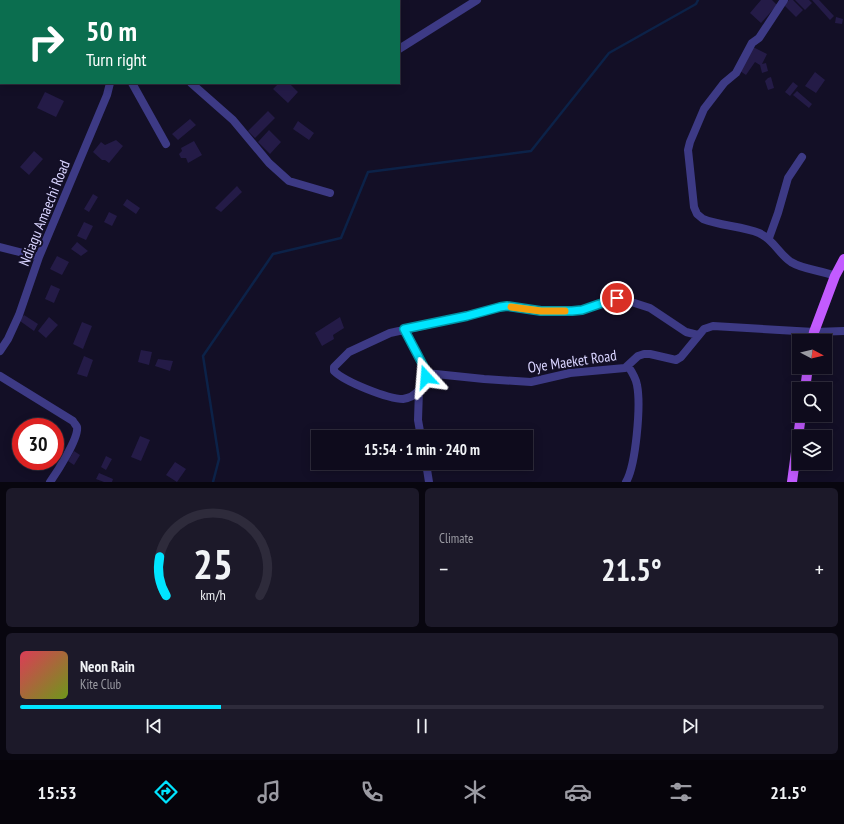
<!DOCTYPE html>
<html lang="en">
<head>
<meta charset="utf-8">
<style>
	:root { --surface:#0e0b1c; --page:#1c1929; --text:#f1f3f6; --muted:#9b9ba3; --line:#2e2b3b; --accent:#00e5ff }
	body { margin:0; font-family:"PT Sans Narrow",sans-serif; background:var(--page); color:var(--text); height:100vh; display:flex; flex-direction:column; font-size:15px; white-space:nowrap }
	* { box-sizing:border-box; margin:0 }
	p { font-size:13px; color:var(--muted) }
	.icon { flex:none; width:22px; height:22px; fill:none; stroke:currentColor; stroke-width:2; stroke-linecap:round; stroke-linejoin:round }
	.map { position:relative; height:482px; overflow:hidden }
	.details { display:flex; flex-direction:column; gap:6px; padding:6px; background:#08060f; flex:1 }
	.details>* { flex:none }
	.banner { position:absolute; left:0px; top:0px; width:400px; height:84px; box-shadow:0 2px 10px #0003,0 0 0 1px var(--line); background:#0b6e4f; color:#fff; overflow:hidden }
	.needle { width:26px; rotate:97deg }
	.controls { position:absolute; left:792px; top:334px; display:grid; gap:8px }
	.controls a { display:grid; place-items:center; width:40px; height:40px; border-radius:0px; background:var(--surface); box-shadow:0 2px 10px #0003,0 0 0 1px var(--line); font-size:20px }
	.speed { position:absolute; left:12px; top:418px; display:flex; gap:8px; font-size:20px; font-weight:700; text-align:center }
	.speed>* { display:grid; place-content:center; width:52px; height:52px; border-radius:50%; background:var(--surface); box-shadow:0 2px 10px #0003,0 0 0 1px var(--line); line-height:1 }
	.speed .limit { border:6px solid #d22; background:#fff; color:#111 }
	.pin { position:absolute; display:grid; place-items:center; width:34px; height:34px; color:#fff; margin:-17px; border:2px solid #fff; border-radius:50%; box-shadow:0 1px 4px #0007 }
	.me { position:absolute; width:44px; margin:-22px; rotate:341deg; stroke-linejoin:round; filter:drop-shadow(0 0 3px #0008) }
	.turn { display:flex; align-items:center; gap:14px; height:84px; padding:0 20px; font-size:18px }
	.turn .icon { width:52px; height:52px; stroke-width:2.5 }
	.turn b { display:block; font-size:28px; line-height:34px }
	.big { font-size:30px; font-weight:700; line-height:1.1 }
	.details .card { flex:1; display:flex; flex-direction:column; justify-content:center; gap:6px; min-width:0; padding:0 14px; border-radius:6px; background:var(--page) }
	.details .dial { align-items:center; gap:0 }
	.dial svg { height:104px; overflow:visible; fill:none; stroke:var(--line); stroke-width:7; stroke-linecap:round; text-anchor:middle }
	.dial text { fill:var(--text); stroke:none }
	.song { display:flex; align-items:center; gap:12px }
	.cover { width:48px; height:48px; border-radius:6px; background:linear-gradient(135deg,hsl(350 70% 55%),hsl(80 70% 35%)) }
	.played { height:4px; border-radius:2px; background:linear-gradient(90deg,var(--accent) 25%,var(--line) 25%) }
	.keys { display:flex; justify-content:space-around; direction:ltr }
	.heat { display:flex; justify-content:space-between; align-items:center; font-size:22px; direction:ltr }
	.details .tiles { flex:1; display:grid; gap:6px; grid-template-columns:1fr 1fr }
	.card:last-child { grid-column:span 2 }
	.trip { position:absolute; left:311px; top:430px; width:222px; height:40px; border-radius:0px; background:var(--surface); box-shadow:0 2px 10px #0003,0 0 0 1px var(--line); font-weight:700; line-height:40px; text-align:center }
	.menu { display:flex; height:64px; justify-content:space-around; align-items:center; background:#06040b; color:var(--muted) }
	.menu .icon { width:28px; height:28px }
	.menu .on { color:var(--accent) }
	.menu b { font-size:18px; color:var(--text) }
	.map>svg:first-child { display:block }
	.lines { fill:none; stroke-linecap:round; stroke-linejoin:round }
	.stream { stroke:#0c2248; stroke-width:2.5 }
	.building { fill:#241b47 }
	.minor { stroke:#3d3a85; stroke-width:8 }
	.major { stroke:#c25bff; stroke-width:10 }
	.route-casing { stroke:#0095a6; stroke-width:10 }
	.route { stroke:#00e5ff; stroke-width:7 }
	.slow { stroke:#f59e0b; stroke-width:7 }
	.labels { text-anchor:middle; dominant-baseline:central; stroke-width:4; stroke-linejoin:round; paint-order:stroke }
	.street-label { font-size:15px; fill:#d9d4ff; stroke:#130f26 }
</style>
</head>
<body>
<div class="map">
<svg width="844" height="482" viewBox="0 0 844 482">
	<rect width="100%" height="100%" fill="#130f26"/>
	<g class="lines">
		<path class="stream" d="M213 482 219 459 203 356 273 254 341 238 368 172 531 151 609 53 696 4 698 0"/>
	</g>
	<path class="building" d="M761 0H772L777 5 761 23 750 13Z
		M789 0H793L803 10 796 17 784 5Z
		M795 0H809L812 3 805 10Z
		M812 0H819L834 16 830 20Z
		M836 17 843 19 842 24 835 23Z
		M753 47 767 54 762 64 766 63 768 71 762 73 760 65 755 62 746 75 740 71Z
		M815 72 825 80 816 93 805 86Z
		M771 77 774 88 768 90 765 81 768 78Z
		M793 82 798 86 790 96 785 92Z
		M279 83H289L298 92 288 103 273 89Z
		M797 91 812 104 809 108 793 95Z
		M45 92 64 101 56 117 37 108Z
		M268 111 275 118 255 138 248 131Z
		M190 119 196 125 178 140 172 134Z
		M298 121 314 133 309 140 293 129Z
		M269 130 281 142 270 154 258 142Z
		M116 140 123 146 109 163 105 160H102L93 152 101 142 105 145Z
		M194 141 202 155 188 163 186 158H181L179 154 182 151 181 148Z
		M34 151 43 159 29 175 20 167Z
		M237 186 242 192 221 212 215 208Z
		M93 194 98 197 89 212 84 209Z
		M127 199 140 208 136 214 123 205Z
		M109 212 117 216 112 226 104 222Z
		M84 222 93 226 86 240 77 236Z
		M77 242 88 251 81 256 71 249Z
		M57 256 69 262 62 275 50 269Z
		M51 285 60 289 54 303 45 299Z
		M24 315 38 324 34 331 20 321Z
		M49 317 58 325 46 338 38 331Z
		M340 317 344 328 333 335 334 339 322 346 315 333Z
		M82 322 92 326 83 349 73 344Z
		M141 350 152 352 149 365 138 362Z
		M84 356 93 360 87 377 77 374Z
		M158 359 173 361 170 371 155 366Z
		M140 436 150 440 141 461 131 457Z
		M74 451 80 455 74 465 68 461Z
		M106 456 112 459 106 470 101 467Z
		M175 462 186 469 177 482 166 475Z
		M99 473 113 479 112 482H104L96 479Z"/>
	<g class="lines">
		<path class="minor" d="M70 0 71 1
			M276 0 277 1
			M784 0 759 38 752 43 736 73 724 83 704 109 690 142 688 150 694 207 697 214 703 219C720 226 743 226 759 233 773 239 779 254 791 262 804 270 821 270 835 276
			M134 1V0
			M331 1 333 0
			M399 49 477 0
			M132 83 166 144
			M191 83 233 120 269 163 289 181 330 193
			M769 238 778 213 788 178 802 157
			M0 247 39 257
			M404 329 426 373
			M0 351 8 339 19 315 39 257 107 95 110 83
			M426 373 484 379 531 382 570 373 625 368 638 356 644 354H650L676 360 681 357 704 329 713 326 814 332 844 331
			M0 376 73 421C74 423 76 425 77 427 79 438 57 472 50 482
			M419 390C415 395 410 398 403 399 388 399 345 382 334 371V367L349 352 390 333 467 316 499 307 507 306 541 311H572L582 310 613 299H622L650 308 686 332 698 335
			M421 437 418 420 419 390 425 380 426 373
			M426 463 429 482
			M626 482C636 465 641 405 637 385 636 378 632 372 628 366"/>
		<path class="major" d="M812 341 814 332 835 276 844 259
			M805 389 808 367
			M792 482 801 415"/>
	</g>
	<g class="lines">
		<defs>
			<path id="route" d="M426 377V373L424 367 404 329 467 316 500 307 507 306 541 311H572L582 310 617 298"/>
		</defs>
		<use href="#route" class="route-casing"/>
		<use href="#route" class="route"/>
		<path class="slow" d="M511 307 541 311H565"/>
	</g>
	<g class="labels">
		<g class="street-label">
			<text transform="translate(44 213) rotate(-68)">Ndiagu Amaechi Road</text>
			<text transform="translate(572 361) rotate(-8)">Oye Maeket Road</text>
		</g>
	</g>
</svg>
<div class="controls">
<a><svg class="needle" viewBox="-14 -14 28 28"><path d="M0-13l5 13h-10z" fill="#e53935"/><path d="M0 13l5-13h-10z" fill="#9b9ba3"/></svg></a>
<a><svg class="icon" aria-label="search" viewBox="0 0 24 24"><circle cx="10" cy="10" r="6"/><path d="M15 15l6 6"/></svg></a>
<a><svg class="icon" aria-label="layers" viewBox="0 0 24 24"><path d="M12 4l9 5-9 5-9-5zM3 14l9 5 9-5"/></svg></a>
</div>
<div class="speed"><div class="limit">30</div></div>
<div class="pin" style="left:617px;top:298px;background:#d93025"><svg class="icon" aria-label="arrive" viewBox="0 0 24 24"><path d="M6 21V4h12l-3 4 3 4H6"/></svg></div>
<svg class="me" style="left:426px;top:377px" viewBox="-20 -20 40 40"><path d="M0-17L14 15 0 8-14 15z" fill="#00e5ff" stroke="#fff" stroke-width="4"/></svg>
<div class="trip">15:54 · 1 min · 240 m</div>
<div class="banner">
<div class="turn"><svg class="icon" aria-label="right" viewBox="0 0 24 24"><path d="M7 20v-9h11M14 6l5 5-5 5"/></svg><div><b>50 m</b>Turn right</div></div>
</div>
</div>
<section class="details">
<div class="tiles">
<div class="card dial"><svg viewBox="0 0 100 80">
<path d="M14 69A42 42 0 1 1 86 69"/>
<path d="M14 69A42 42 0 0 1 9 39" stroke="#00e5ff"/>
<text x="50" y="56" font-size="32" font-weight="700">25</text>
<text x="50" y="72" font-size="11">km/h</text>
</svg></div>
<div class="card"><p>Climate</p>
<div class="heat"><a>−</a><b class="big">21.5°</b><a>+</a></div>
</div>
<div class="card">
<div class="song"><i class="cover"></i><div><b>Neon Rain</b><p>Kite Club</p></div></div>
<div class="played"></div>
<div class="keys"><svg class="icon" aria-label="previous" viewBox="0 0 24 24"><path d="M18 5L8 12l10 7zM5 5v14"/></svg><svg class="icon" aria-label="pause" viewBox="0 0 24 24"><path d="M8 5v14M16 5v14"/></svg><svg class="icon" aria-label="next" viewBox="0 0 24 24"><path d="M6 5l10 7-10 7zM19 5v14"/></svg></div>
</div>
</div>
</section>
<nav class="menu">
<b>15:53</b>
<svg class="icon on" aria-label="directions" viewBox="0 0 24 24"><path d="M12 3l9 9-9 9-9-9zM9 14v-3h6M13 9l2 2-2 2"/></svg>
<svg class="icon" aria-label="music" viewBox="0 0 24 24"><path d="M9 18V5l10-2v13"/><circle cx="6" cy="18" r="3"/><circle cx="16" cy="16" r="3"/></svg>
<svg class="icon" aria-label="phone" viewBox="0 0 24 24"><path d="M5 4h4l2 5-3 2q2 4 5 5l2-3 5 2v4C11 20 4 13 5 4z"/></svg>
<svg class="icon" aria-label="climate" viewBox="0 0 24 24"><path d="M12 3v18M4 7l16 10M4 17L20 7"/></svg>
<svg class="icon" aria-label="car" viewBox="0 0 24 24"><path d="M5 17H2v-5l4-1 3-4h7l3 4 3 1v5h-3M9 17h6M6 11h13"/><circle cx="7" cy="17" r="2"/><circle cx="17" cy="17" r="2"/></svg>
<svg class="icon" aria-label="filters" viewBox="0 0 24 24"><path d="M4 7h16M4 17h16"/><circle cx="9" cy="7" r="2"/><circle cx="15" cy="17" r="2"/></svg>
<b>21.5°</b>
</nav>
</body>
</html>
